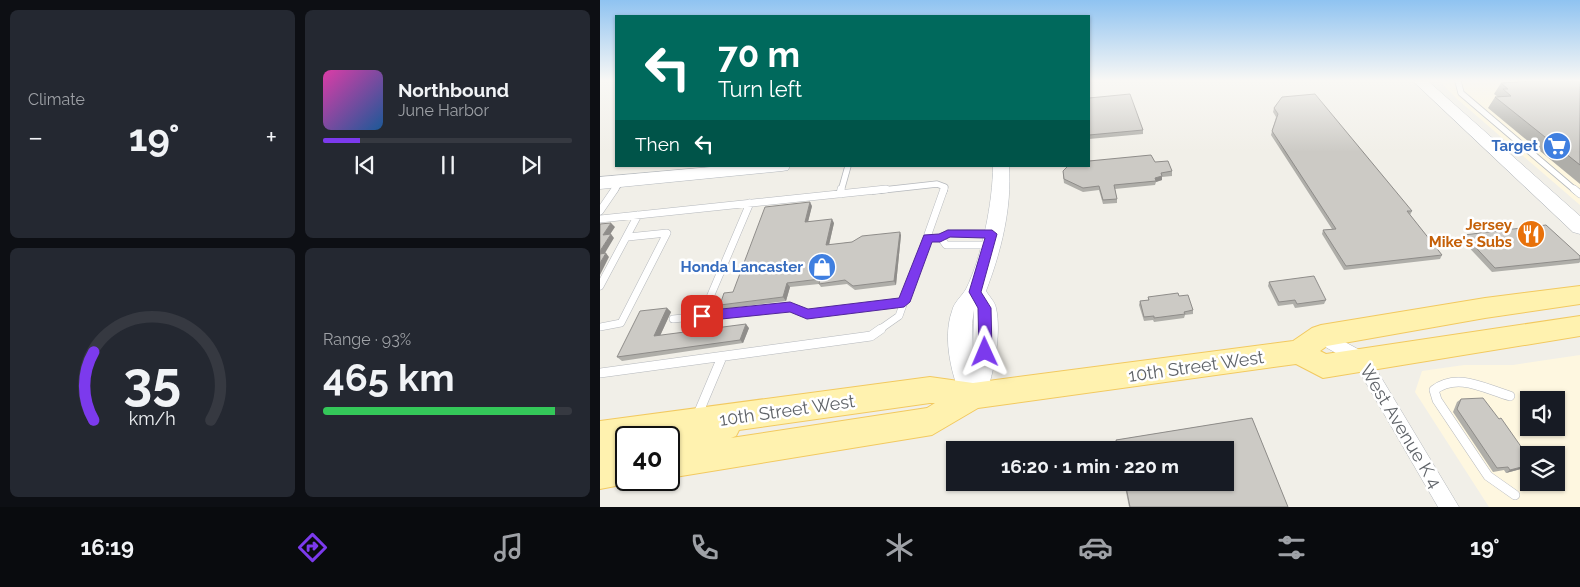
<!DOCTYPE html>
<html lang="en">
<head>
<meta charset="utf-8">
<style>
	:root { --surface:#171b24; --page:#242831; --text:#f1f3f6; --muted:#9ea1a6; --line:#363941; --accent:#7c3aed }
	body { margin:0; font-family:Raleway,sans-serif; background:var(--page); color:var(--text); height:100vh; display:flex; flex-direction:column; font-size:19px; white-space:nowrap }
	* { box-sizing:border-box; margin:0 }
	p { font-size:16px; color:var(--muted) }
	.icon { flex:none; width:28px; height:28px; fill:none; stroke:currentColor; stroke-width:2; stroke-linecap:round; stroke-linejoin:round }
	.map { position:relative; flex:1; overflow:hidden }
	.drawer { display:flex; flex-direction:column; gap:10px; padding:10px; background:#0d0f14; width:600px }
	.drawer>* { flex:none }
	.top-card { position:absolute; left:15px; top:15px; width:475px; height:152px; border-radius:0px; box-shadow:0 1px 4px #0004; background:#00695c; color:#fff; overflow:hidden }
	.buttons { position:absolute; left:920px; top:391px; display:grid; gap:10px }
	.buttons a { display:grid; place-items:center; width:45px; height:45px; border-radius:0px; background:var(--surface); box-shadow:0 1px 4px #0004; font-size:25px }
	.speed { position:absolute; left:15px; top:426px; display:flex; gap:10px; font-size:25px; font-weight:700; text-align:center }
	.speed>* { display:grid; place-content:center; width:65px; height:65px; border-radius:50%; background:var(--surface); box-shadow:0 1px 4px #0004; line-height:1 }
	.speed .limit { border:2px solid #111; border-radius:8px; background:#fff; color:#111 }
	.pin { position:absolute; display:grid; place-items:center; width:42px; height:42px; color:#fff; margin:-21px; border-radius:10px; box-shadow:0 2px 8px #0006 }
	.me { position:absolute; width:55px; margin:-28px; rotate:359deg; stroke-linejoin:round; filter:drop-shadow(0 0 4px #0008) }
	.turn { display:flex; align-items:center; gap:18px; height:105px; padding:0 20px; font-size:22px }
	.turn .icon { width:65px; height:65px; stroke-width:2.5 }
	.turn b { display:block; font-size:35px; line-height:42px }
	.then { display:flex; align-items:center; height:48px; padding:0 20px; background:#0003; gap:10px; font-size:19px }
	.big { font-size:38px; font-weight:700; line-height:1.1 }
	.drawer .card { flex:1; display:flex; flex-direction:column; justify-content:center; gap:8px; min-width:0; padding:0 18px; border-radius:8px; background:var(--page) }
	.drawer .dial { align-items:center; gap:0 }
	.dial svg { height:130px; overflow:visible; fill:none; stroke:var(--line); stroke-width:7; stroke-linecap:round; text-anchor:middle }
	.dial text { fill:var(--text); stroke:none }
	.song { display:flex; align-items:center; gap:15px }
	.cover { width:60px; height:60px; border-radius:8px; background:linear-gradient(135deg,hsl(320 70% 55%),hsl(210 70% 35%)) }
	.played { height:5px; border-radius:2px; background:linear-gradient(90deg,var(--accent) 15%,var(--line) 15%) }
	.keys { display:flex; justify-content:space-around; direction:ltr }
	.heat { display:flex; justify-content:space-between; align-items:center; font-size:28px; direction:ltr }
	.charge { height:8px; border-radius:4px; background:linear-gradient(90deg,#34c759 93%,var(--line) 0) }
	.drawer .tiles { flex:1; display:grid; gap:10px; grid-template-columns:repeat(2,1fr) }
	.trip { position:absolute; left:346px; top:441px; width:288px; height:50px; border-radius:0px; background:var(--surface); box-shadow:0 1px 4px #0004; font-weight:700; line-height:50px; text-align:center }
	.tabs { display:flex; height:80px; justify-content:space-around; align-items:center; background:#090b0e; color:var(--muted) }
	.tabs .icon { width:35px; height:35px }
	.tabs .active { color:var(--accent) }
	.tabs b { font-size:22px; color:var(--text) }
	main { display:flex; flex:1; min-height:0 }
	.map>svg:first-child { display:block }
	.commercial { fill:#fef7e0; fill-rule:evenodd }
	.lines { fill:none; stroke-linecap:round; stroke-linejoin:round }
	.lane-far2-casing { stroke:#b5b8bc; stroke-width:7 }
	.lane-far1-casing { stroke:#b5b8bc; stroke-width:8 }
	.lane-casing { stroke:#b5b8bc; stroke-width:10 }
	.street-casing { stroke:#b5b8bc; stroke-width:1 }
	.secondary-casing { stroke:#b6babf; stroke-width:1 }
	.primary-casing { stroke:#f2c960; stroke-width:2 }
	.lane-far2 { stroke:#fff; stroke-width:5.5 }
	.lane-far1 { stroke:#fff; stroke-width:7 }
	.lane { stroke:#fff; stroke-width:9 }
	.street { fill:#fff; fill-rule:evenodd }
	.secondary { fill:#fff; fill-rule:evenodd }
	.primary { fill:#fff2af; fill-rule:evenodd }
	.wall { fill:#afaea9 }
	.shaded-wall { fill:#8f8d8a }
	.building { fill:#cccac5; stroke:#8f8d8a }
	.route { fill:#7c3aed; stroke:#51269a }
	.labels { text-anchor:middle; dominant-baseline:central; stroke-width:5; stroke-linejoin:round; paint-order:stroke }
	.shop-label { font-size:15px; font-weight:bold; fill:#366cbe; stroke:#fff; text-anchor:end }
	.food-label { font-size:15px; font-weight:bold; fill:#c56008; stroke:#fff; text-anchor:end }
	.near-street-label { font-size:18px; fill:#5f6368; stroke:#fff }
</style>
</head>
<body>
<main>
<section class="drawer">
<div class="tiles">
<div class="card"><p>Climate</p>
<div class="heat"><a>−</a><b class="big">19°</b><a>+</a></div>
</div>
<div class="card">
<div class="song"><i class="cover"></i><div><b>Northbound</b><p>June Harbor</p></div></div>
<div class="played"></div>
<div class="keys"><svg class="icon" aria-label="previous" viewBox="0 0 24 24"><path d="M18 5L8 12l10 7zM5 5v14"/></svg><svg class="icon" aria-label="pause" viewBox="0 0 24 24"><path d="M8 5v14M16 5v14"/></svg><svg class="icon" aria-label="next" viewBox="0 0 24 24"><path d="M6 5l10 7-10 7zM19 5v14"/></svg></div>
</div>
<div class="card dial"><svg viewBox="0 0 100 80">
<path d="M14 69A42 42 0 1 1 86 69"/>
<path d="M14 69A42 42 0 0 1 14 27" stroke="#7c3aed"/>
<text x="50" y="56" font-size="32" font-weight="700">35</text>
<text x="50" y="72" font-size="11">km/h</text>
</svg></div>
<div class="card"><p>Range · 93%</p><b class="big">465 km</b><div class="charge"></div></div>
</div>
</section>
<div class="map">
<svg width="980" height="507" viewBox="0 0 980 507">
	<rect width="100%" height="100%" fill="#f1efe8"/>
	<path class="commercial" d="M839 81H980V205L856 98Z
		M980 355V507H889L815 392 822 371 864 365H913ZM929 400H956V428H929ZM929 455H956V482H929Z"/>
	<g class="lines">
		<defs>
			<path id="lane-far2" d="M858 81 861 93 976 191
				M14 191 21 181
				M241 191 248 166
				M274 191 337 184 345 187 344 191"/>
			<path id="lane-far1" d="M974 189 980 194
				M240 194 241 189
				M150 203 102 316 191 307 207 314 304 302
				M0 211 15 189
				M0 219 286 189
				M327 238H341L349 233 392 234
				M341 238 346 245H389
				M0 286 38 215
				M73 319 102 316
				M0 327 21 323 67 233 28 237
				M279 330 299 316 344 189"/>
			<path id="lane" d="M0 373 271 336 281 329
				M910 396C885 389 858 372 834 390L837 400 888 476 915 495
				M98 414 122 357"/>
			<path id="street" d="M721 329 767 354 859 507H838L755 364 715 341 713 336 715 331Z"/>
			<path id="secondary" d="M813 81H828L980 216V234L973 232Z
				M122 166H190L188 170 182 171 0 189V177Z
				M393 166H409C412 208 401 252 386 291 389 296 395 302 396 308 402 334 393 380 382 404L373 407 364 404C352 378 342 339 352 311 354 302 362 296 366 289 382 257 393 201 393 166ZM374 310 373 350 372 324Z"/>
			<path id="primary" d="M980 286V304L885 318 727 346 720 351 726 354 980 316V336L723 378 696 364 378 408 332 435 69 478V438H26V480H37L26 484 0 489V421L330 377 373 383 693 341 712 328 721 325 885 298ZM330 403H335L327 408 131 438 136 436 139 430Z"/>
		</defs>
		<use href="#lane-far2" class="lane-far2-casing"/>
		<use href="#lane-far1" class="lane-far1-casing"/>
		<use href="#lane" class="lane-casing"/>
		<use href="#street" class="street-casing"/>
		<use href="#secondary" class="secondary-casing"/>
		<use href="#primary" class="primary-casing"/>
		<use href="#lane-far2" class="lane-far2"/>
		<use href="#lane-far1" class="lane-far1"/>
		<use href="#lane" class="lane"/>
		<use href="#street" class="street"/>
		<use href="#secondary" class="secondary"/>
		<use href="#primary" class="primary"/>
	</g>
	<path class="wall" d="M980 81V184L888 108 895 97H898L894 94 901 83Z
		M489 98 543 130V134L489 139Z
		M674 108 812 211 810 215 842 255 840 259 744 270 722 234 723 230 732 229 671 135 676 117 673 112Z
		M555 162 572 171V176L562 177V180L556 182 555 185 515 189 517 199V203L503 204 499 190 483 192 464 183 463 175V171Z
		M212 206 208 221 234 223 229 245 301 235 296 285 255 290 247 284 221 287 219 284 190 287 186 301 123 309 120 305 133 292Z
		M864 235 980 256V262L979 263 892 272 861 239Z
		M669 282 726 300 724 304 695 308 693 304 678 306 668 286Z
		M579 296 593 310V314L585 315 584 318 554 322 553 320 544 321 539 305 540 301 548 300V297Z
		M67 308 71 312 60 336 149 328 143 343 22 361 17 357Z
		M861 399 929 458V467L906 473 904 470 893 472 853 412 857 402Z
		M652 418 688 507H529L524 482H625V450H517L516 443V440Z"/>
	<path class="shaded-wall" d="M562 176V180L556 182 555 178Z
		M210 202 212 206 207 226 205 222Z
		M232 219 234 223 228 249 226 245Z
		M11 223 15 227 7 239 3 235Z
		M300 232 301 235 296 285 294 281Z
		M11 234 14 238 2 258 0 256V251Z
		M6 253 9 257 0 275V263Z
		M187 283 190 287 186 301 183 297Z
		M67 308 71 312 58 340 54 336Z
		M146 324 149 328 143 343 140 340Z
		M929 465 928 467 906 473 910 470Z"/>
	<path class="building" d="M934 81H980V165L895 97 911 96 903 89H908L901 83Z
		M530 94 543 130 489 135V98Z
		M715 94 812 211H807L842 255 746 266 723 230 736 229 672 131 678 114 674 108 682 97Z
		M551 155 555 162 568 161 572 171 561 173 562 176 555 178 556 181 514 185 517 199 503 200 499 186 483 188 464 179 463 171 468 166H489V161Z
		M210 202 205 222 232 219 226 245 252 242 262 236 300 232 294 281 253 286 245 280 219 284 220 279 187 283 183 297 120 305 124 293 133 292 165 207Z
		M11 223 3 235 11 234 0 251V224Z
		M946 225 980 256V259L895 268 864 235Z
		M6 253 0 263V254Z
		M714 276 726 300 697 304 695 300 679 302 669 282Z
		M578 293 579 296 588 295 593 310 584 312 585 314 554 318V316L544 317 540 301 549 300 548 297Z
		M67 308 54 336 146 324 140 340 17 357 40 311Z
		M883 398 899 419 901 418 929 458V465L910 470 908 467 897 468 857 409 861 399Z
		M652 418 688 507H530L525 482H625V450H518L516 440Z"/>
	<linearGradient id="sky" x2="0" y2="1"><stop stop-color="#8fc3f1"/><stop offset="0.53" stop-color="#f9f8f5"/><stop offset="1" stop-color="#f9f8f5" stop-opacity="0"/></linearGradient>
	<rect width="980" height="152" fill="url(#sky)"/>
	<path class="route" d="M348 230H392L397 234 381 292 391 308 392 352 390 357H381L379 352 378 308 369 292 385 238 350 237 340 242H332L310 302 304 307 207 319 190 312 102 321 95 316 102 311 190 302 208 309 299 298 324 235 339 234Z"/>
	<defs>
		<symbol id="supermarket-disc" viewBox="-11 -11 22 22"><circle r="9.5" fill="#3f7fe0" stroke="#fff"/><path d="M-6-5.5h2.5l.6 2H6L4.5 2H-2.5L-4.4-4H-6ZM-1.5 3.2a1.3 1.3 0 1 0 .1 0ZM3 3.2a1.3 1.3 0 1 0 .1 0Z" fill="#fff"/></symbol>
		<symbol id="restaurant-disc" viewBox="-11 -11 22 22"><circle r="9.5" fill="#e8710a" stroke="#fff"/><path d="M-5-6h1v4h1v-4h1v4h1v-4h1v5L-1.5 .5V6h-2V.5L-5-1ZM5-6V6H3V1.5H1.5Q1.5-4 5-6Z" fill="#fff"/></symbol>
		<symbol id="shop-disc" viewBox="-11 -11 22 22"><circle r="9.5" fill="#3f7fe0" stroke="#fff"/><path d="M-5-2.5h2.3a2.7 3.5 0 0 1 5.4 0H5L5.5 6h-11ZM-1.5-2.5h3a1.5 2.3 0 0 0-3 0Z" fill="#fff"/></symbol>
	</defs>
	<g fill-rule="evenodd">
		<use href="#supermarket-disc" x="941" y="130" width="32" height="32"/>
		<use href="#restaurant-disc" x="915" y="218" width="32" height="32"/>
		<use href="#shop-disc" x="206" y="251" width="32" height="32"/>
	</g>
	<g class="labels">
		<g class="shop-label">
			<text x="938" y="146">Target</text>
			<text x="203" y="267">Honda Lancaster</text>
		</g>
		<g class="food-label">
			<text x="912" y="225">Jersey<tspan x="912" dy="17">Mike's Subs</tspan></text>
		</g>
		<g class="near-street-label">
			<text transform="translate(596 366) rotate(-8)">10th Street West</text>
			<text transform="translate(187 410) rotate(-8)">10th Street West</text>
			<text transform="translate(801 426) rotate(59)">West Avenue K 4</text>
		</g>
	</g>
</svg>
<div class="buttons">
<a><svg class="icon" aria-label="sound" viewBox="0 0 24 24"><path d="M4 9h4l5-4v14l-5-4H4zM17 9q2 3 0 6"/></svg></a>
<a><svg class="icon" aria-label="layers" viewBox="0 0 24 24"><path d="M12 4l9 5-9 5-9-5zM3 14l9 5 9-5"/></svg></a>
</div>
<div class="speed"><div class="limit">40</div></div>
<div class="pin" style="left:102px;top:316px;background:#d93025"><svg class="icon" aria-label="arrive" viewBox="0 0 24 24"><path d="M6 21V4h12l-3 4 3 4H6"/></svg></div>
<svg class="me" style="left:385px;top:352px" viewBox="-20 -20 40 40"><path d="M0-17L14 15 0 8-14 15z" fill="#7c3aed" stroke="#fff" stroke-width="4"/></svg>
<div class="trip">16:20 · 1 min · 220 m</div>
<div class="top-card">
<div class="turn"><svg class="icon" aria-label="left" viewBox="0 0 24 24"><path d="M17 20v-9H6M10 6l-5 5 5 5"/></svg><div><b>70 m</b>Turn left</div></div>
<div class="then">Then<svg class="icon" aria-label="left" viewBox="0 0 24 24"><path d="M17 20v-9H6M10 6l-5 5 5 5"/></svg></div>
</div>
</div>
</main>
<nav class="tabs">
<b>16:19</b>
<svg class="icon active" aria-label="directions" viewBox="0 0 24 24"><path d="M12 3l9 9-9 9-9-9zM9 14v-3h6M13 9l2 2-2 2"/></svg>
<svg class="icon" aria-label="music" viewBox="0 0 24 24"><path d="M9 18V5l10-2v13"/><circle cx="6" cy="18" r="3"/><circle cx="16" cy="16" r="3"/></svg>
<svg class="icon" aria-label="phone" viewBox="0 0 24 24"><path d="M5 4h4l2 5-3 2q2 4 5 5l2-3 5 2v4C11 20 4 13 5 4z"/></svg>
<svg class="icon" aria-label="climate" viewBox="0 0 24 24"><path d="M12 3v18M4 7l16 10M4 17L20 7"/></svg>
<svg class="icon" aria-label="car" viewBox="0 0 24 24"><path d="M5 17H2v-5l4-1 3-4h7l3 4 3 1v5h-3M9 17h6M6 11h13"/><circle cx="7" cy="17" r="2"/><circle cx="17" cy="17" r="2"/></svg>
<svg class="icon" aria-label="filters" viewBox="0 0 24 24"><path d="M4 7h16M4 17h16"/><circle cx="9" cy="7" r="2"/><circle cx="15" cy="17" r="2"/></svg>
<b>19°</b>
</nav>
</body>
</html>
